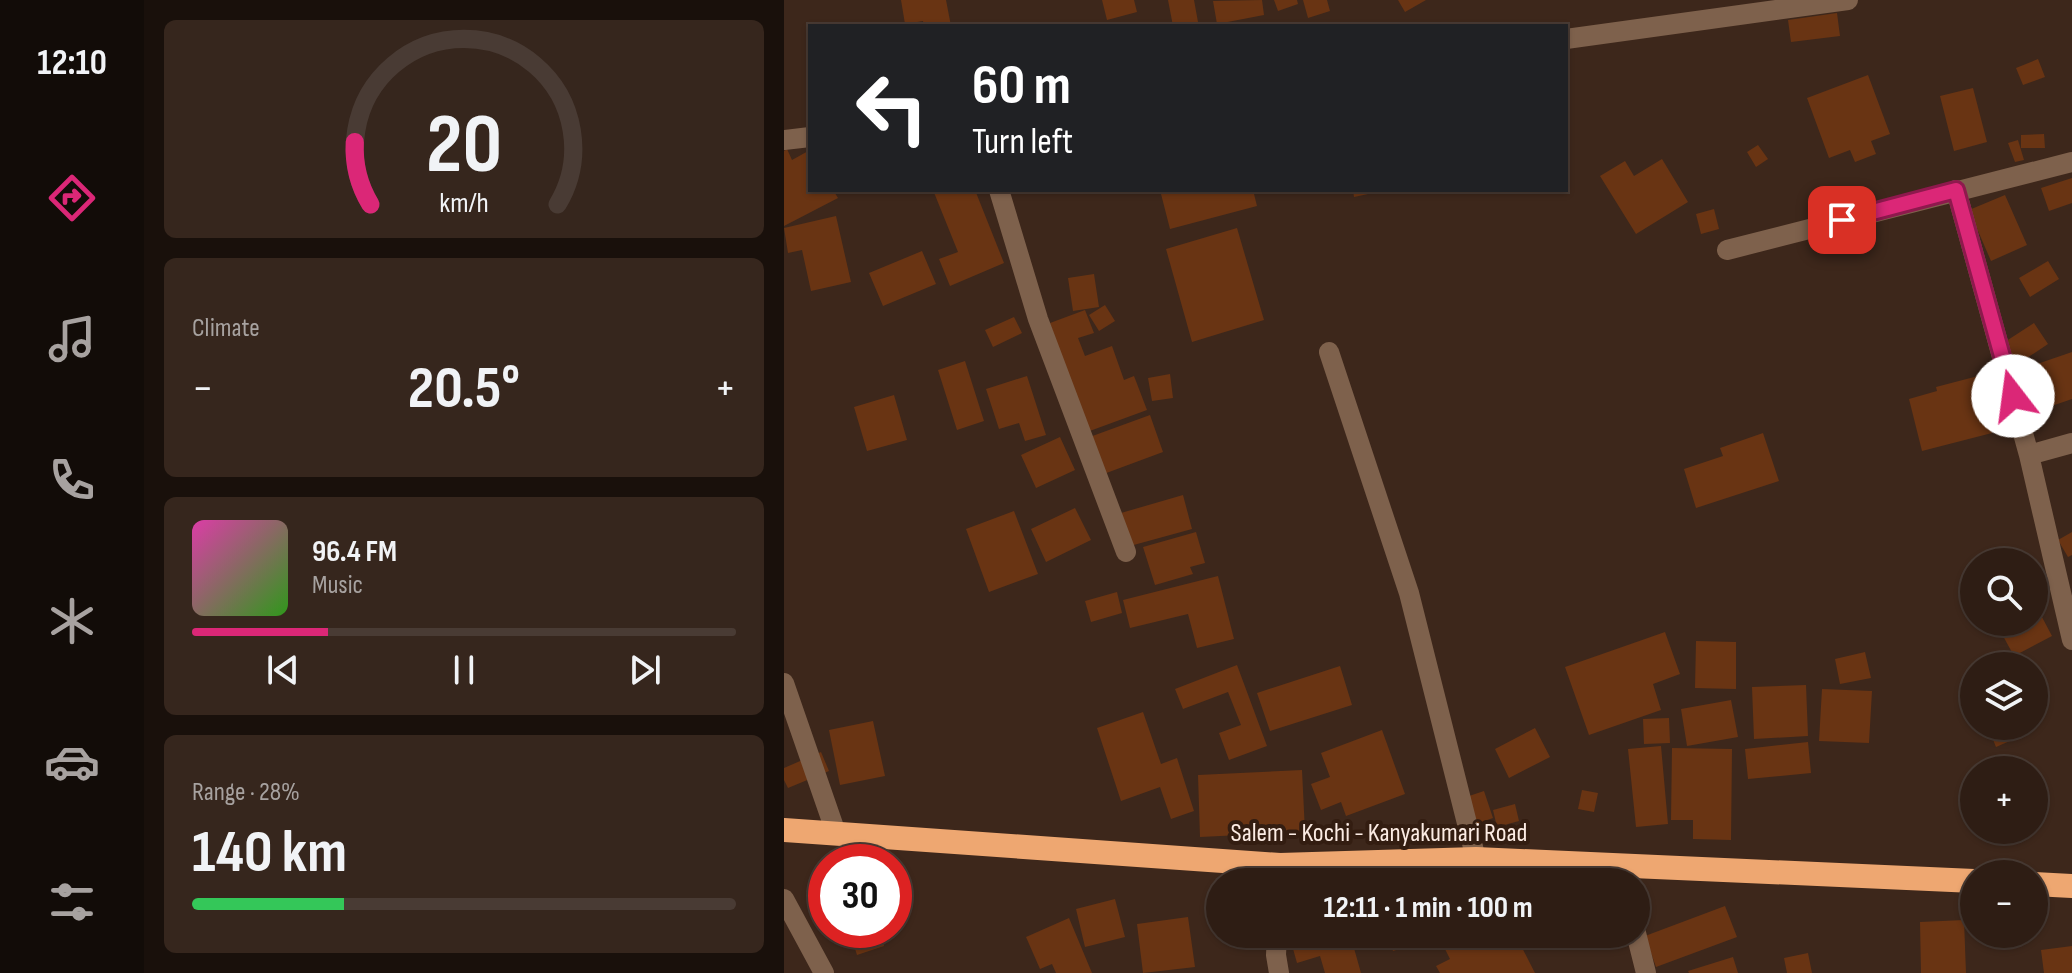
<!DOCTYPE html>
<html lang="en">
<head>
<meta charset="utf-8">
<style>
	:root { --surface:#2e1d14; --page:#36261d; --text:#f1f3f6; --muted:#a7a2a0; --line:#493b34; --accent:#db2777 }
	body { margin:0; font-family:"Sofia Sans Condensed",sans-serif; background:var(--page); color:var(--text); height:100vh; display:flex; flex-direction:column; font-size:30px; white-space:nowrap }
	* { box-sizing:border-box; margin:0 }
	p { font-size:26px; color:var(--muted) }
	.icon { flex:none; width:44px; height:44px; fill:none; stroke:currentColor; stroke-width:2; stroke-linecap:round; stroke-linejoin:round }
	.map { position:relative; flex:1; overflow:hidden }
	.panel { display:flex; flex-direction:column; gap:20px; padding:20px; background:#19100b; width:640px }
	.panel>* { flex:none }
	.guide { position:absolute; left:24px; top:24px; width:760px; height:168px; border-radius:0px; box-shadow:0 2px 6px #0004,0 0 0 2px var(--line); background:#202124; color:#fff; overflow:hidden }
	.controls { position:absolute; left:1176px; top:548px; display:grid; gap:16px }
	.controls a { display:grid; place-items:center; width:88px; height:88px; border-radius:50%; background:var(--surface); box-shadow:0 2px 6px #0004,0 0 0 2px var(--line); font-size:40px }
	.speed { position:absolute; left:24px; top:844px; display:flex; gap:16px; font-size:40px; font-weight:700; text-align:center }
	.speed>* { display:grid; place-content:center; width:104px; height:104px; border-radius:50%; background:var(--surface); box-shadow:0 2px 6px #0004,0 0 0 2px var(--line); line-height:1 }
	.speed .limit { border:12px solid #d22; background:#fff; color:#111 }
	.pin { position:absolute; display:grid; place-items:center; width:68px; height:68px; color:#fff; margin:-34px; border-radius:16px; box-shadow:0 4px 12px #0006 }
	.me { position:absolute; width:88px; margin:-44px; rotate:345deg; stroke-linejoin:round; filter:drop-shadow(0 0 6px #0008) }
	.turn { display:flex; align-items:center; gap:28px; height:168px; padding:0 32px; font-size:36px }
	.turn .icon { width:104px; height:104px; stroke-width:2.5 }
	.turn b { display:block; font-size:56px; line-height:68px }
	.big { font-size:60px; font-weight:700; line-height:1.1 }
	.panel .card { flex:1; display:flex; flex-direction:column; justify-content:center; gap:12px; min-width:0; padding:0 28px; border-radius:12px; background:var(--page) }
	.panel .dial { align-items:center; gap:0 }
	.dial svg { height:208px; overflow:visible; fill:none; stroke:var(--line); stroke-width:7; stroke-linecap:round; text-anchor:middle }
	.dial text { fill:var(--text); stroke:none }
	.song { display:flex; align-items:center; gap:24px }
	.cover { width:96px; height:96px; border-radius:12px; background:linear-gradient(135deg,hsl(320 70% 55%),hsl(110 70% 35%)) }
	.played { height:8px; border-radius:4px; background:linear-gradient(90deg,var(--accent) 25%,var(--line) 25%) }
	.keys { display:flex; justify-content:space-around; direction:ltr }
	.heat { display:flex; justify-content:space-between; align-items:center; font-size:44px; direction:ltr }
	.charge { height:12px; border-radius:6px; background:linear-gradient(90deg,#34c759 28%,var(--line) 0) }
	.trip { position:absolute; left:422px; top:868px; width:444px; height:80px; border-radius:40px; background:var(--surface); box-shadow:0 2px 6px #0004,0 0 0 2px var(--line); font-weight:700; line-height:80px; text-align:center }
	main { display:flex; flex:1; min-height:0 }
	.tabs { display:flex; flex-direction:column; width:144px; justify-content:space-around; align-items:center; background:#120c08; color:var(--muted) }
	.tabs .icon { width:56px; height:56px }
	.tabs .selected { color:var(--accent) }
	.tabs b { font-size:36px; color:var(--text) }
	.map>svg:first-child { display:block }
	.building { fill:#693413 }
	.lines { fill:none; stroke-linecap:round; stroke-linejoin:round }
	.minor { stroke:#7e614c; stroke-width:20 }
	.highway { stroke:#eea771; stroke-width:24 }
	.route-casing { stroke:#8e194d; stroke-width:20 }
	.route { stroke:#db2777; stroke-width:14 }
	.labels { text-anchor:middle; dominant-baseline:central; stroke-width:8; stroke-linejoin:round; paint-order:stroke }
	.street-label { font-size:26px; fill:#fcece4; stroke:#331d11 }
</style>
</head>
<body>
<main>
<nav class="tabs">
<b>12:10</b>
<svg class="icon selected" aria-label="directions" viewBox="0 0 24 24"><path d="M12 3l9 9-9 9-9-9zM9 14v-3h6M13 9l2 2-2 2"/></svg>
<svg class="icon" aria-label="music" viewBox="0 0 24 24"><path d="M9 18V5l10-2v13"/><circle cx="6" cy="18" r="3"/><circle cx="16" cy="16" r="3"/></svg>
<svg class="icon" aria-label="phone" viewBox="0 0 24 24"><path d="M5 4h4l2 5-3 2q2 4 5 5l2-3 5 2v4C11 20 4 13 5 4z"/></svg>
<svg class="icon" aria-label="climate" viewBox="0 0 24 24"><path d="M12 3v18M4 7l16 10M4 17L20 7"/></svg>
<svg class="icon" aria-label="car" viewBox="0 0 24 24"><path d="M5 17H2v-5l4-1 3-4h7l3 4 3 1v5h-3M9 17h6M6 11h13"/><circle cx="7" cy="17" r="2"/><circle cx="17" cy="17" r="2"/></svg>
<svg class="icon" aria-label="filters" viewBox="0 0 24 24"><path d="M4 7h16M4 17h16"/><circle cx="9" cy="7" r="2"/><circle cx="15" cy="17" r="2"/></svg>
</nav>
<section class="panel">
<div class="card dial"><svg viewBox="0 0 100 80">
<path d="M14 69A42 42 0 1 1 86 69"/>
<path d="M14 69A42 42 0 0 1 8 45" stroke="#db2777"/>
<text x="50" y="56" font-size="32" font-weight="700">20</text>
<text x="50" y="72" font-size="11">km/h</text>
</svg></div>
<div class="card"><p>Climate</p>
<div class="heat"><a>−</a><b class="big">20.5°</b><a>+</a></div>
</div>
<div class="card">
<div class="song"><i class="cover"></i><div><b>96.4 FM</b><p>Music</p></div></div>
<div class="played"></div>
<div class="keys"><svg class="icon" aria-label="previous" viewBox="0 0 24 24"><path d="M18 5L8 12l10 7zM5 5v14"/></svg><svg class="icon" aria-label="pause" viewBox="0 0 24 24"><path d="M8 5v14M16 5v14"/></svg><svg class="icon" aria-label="next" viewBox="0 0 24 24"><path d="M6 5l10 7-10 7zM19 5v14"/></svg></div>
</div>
<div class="card"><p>Range · 28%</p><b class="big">140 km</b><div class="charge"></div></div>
</section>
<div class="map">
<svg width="1288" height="973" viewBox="0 0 1288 973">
	<rect width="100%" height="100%" fill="#3d271b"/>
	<path class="building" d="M117 0H162L167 26H140L139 21 121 24Z
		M318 0H350L353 12 323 20Z
		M384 0H410L414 22 389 26Z
		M478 0 480 15 433 24 429 1Z
		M490 0H513L514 4 494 11Z
		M519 0H543L546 11 524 18Z
		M614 0H642L621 12Z
		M1053 13 1056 36 1007 42 1004 20Z
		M1254 59 1261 77 1239 85 1232 68Z
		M1084 75 1106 134 1087 141 1092 154 1071 162 1066 150 1045 158 1023 98Z
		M1189 88 1203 142 1170 151 1156 96Z
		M1260 134 1261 148H1237V135Z
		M1234 140 1240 160 1231 162 1224 143Z
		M974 145 984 159 972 167 963 152Z
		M3 149 8 160 26 150V190H49L54 198 0 226V151Z
		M878 159 904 202 852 234 816 176 841 161 850 176Z
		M1288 178V203L1265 211 1257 188Z
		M149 190H191L220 263 166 286 155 259 174 252Z
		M376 190H469L473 206 386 229Z
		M569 190H598V191L570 197Z
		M1221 195 1243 245 1207 261 1185 210Z
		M930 209 935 229 917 234 912 214Z
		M52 216 67 282 27 291 18 250 4 253 0 228Z
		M453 228 480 320 408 342 382 249Z
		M138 251 152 284 99 306 85 273Z
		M1264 261 1275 279 1246 297 1235 278Z
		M310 274 315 307 289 311 284 278Z
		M321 305 331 321 315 331 305 315Z
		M301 310 310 333 294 338 301 356 328 346 340 380 350 376 363 410 303 432 266 323Z
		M230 317 238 333 209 347 201 330Z
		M1250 323 1264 344 1228 368 1213 347Z
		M1288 352V399L1236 417 1233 443 1207 367 1222 361 1227 373Z
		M181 361 200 421 173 430 154 370Z
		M386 374 389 398 368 401 364 378Z
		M243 376 262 435 241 441 235 423 215 429 202 389Z
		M1194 376 1208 433 1138 451 1125 399 1153 391 1152 387Z
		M110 395 123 440 83 451 70 407Z
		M366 415 379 452 317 475 303 438Z
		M979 433 995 481 912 508 900 469 939 456 936 448Z
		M276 437 291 470 252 488 237 455Z
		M399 495 408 529 346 546 337 513Z
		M291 508 307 540 262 562 247 529Z
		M230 511 254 574 205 592 182 529Z
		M412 532 421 563 406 567 409 574 371 585 359 547Z
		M1288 532V555L1284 557 1274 540Z
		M434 576 450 639 413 648 404 614 346 628 339 600Z
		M333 592 338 613 307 622 301 601Z
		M1250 602 1268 636 1230 656 1213 625 1219 622H1250Z
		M881 632 896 674 869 684 877 710 805 735 781 667Z
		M912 641 952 642V689L911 688Z
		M1081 652 1087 678 1056 684 1051 659Z
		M453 665 483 746 445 760 435 733 457 725 444 692 399 709 391 689Z
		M556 666 568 705 486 731 473 693Z
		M1022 685 1024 736 970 739 968 687Z
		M1038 689 1088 691 1085 743 1035 741Z
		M947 700 954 737 903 746 897 709Z
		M359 712 377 764 393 758 410 811 387 819 376 787 337 801 313 728Z
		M885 718 886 743 860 744 859 719Z
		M89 721 101 776 56 785 45 730Z
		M1206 726H1231L1235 737 1212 747 1204 727Z
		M751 728 766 757 725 778 711 749Z
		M598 730 621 794 562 816 557 802 537 810 527 784 546 777 537 753Z
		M1024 742 1027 773 964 779 961 749Z
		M877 746 884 824 852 827 844 749Z
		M888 748 948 749 947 840 909 839V820H887Z
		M37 752 45 771 4 788 0 780V768Z
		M518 770 521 832 416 837 414 775Z
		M798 790 814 793 810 812 794 809Z
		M700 791 709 818 689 825 679 798Z
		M731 804 735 821 713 827 709 810Z
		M331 899 341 937 301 947 292 909Z
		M941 906 953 937 872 967 861 936Z
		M404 917 411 967 359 973 353 924Z
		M285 918 308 973H272L268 964 256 969 242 937Z
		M1180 920 1182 973H1137L1136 922Z
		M65 930H95L100 946 73 955Z
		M521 934H566L577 973H541L536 956 513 963 506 938Z
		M604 934H635L637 942 609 951Z
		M690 934H731L751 973H656L652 966 666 959 661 949Z
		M1288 946V973H1260L1257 950Z
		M1024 953 1028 973H1003L1000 958Z
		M949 957 954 973H905L904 971Z"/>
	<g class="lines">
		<path class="minor" d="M782 39 1064 0
			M0 140 26 137
			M215 190 254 319 342 552
			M1172 190 1245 455 1288 640
			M943 250 1288 162
			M545 352 625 593 692 859
			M1245 455 1288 443
			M0 683 52 833
			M0 899 40 973
			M852 933 862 973
			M493 934 492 955 495 973"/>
		<path class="highway" d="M0 830 496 865 692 859 1190 881
			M1250 884 1288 886"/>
	</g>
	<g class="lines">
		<defs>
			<path id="route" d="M1058 220 1172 190 1229 396"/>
		</defs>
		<use href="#route" class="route-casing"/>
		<use href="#route" class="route"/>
	</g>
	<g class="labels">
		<g class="street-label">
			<text x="595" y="833">Salem - Kochi - Kanyakumari Road</text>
		</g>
	</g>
</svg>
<div class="controls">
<a><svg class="icon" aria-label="search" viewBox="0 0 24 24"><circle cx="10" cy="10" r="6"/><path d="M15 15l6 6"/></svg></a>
<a><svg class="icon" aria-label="layers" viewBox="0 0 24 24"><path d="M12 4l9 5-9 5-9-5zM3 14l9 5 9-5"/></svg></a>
<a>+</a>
<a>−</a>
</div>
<div class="speed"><div class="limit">30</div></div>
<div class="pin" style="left:1058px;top:220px;background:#d93025"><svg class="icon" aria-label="arrive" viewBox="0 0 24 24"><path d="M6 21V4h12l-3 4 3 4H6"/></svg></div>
<svg class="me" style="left:1229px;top:396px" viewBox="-20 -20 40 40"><circle r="19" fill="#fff"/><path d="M0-13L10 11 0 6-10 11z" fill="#db2777"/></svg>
<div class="trip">12:11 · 1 min · 100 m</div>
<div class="guide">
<div class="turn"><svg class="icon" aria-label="left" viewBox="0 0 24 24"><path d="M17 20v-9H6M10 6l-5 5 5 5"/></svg><div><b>60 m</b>Turn left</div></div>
</div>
</div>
</main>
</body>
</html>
